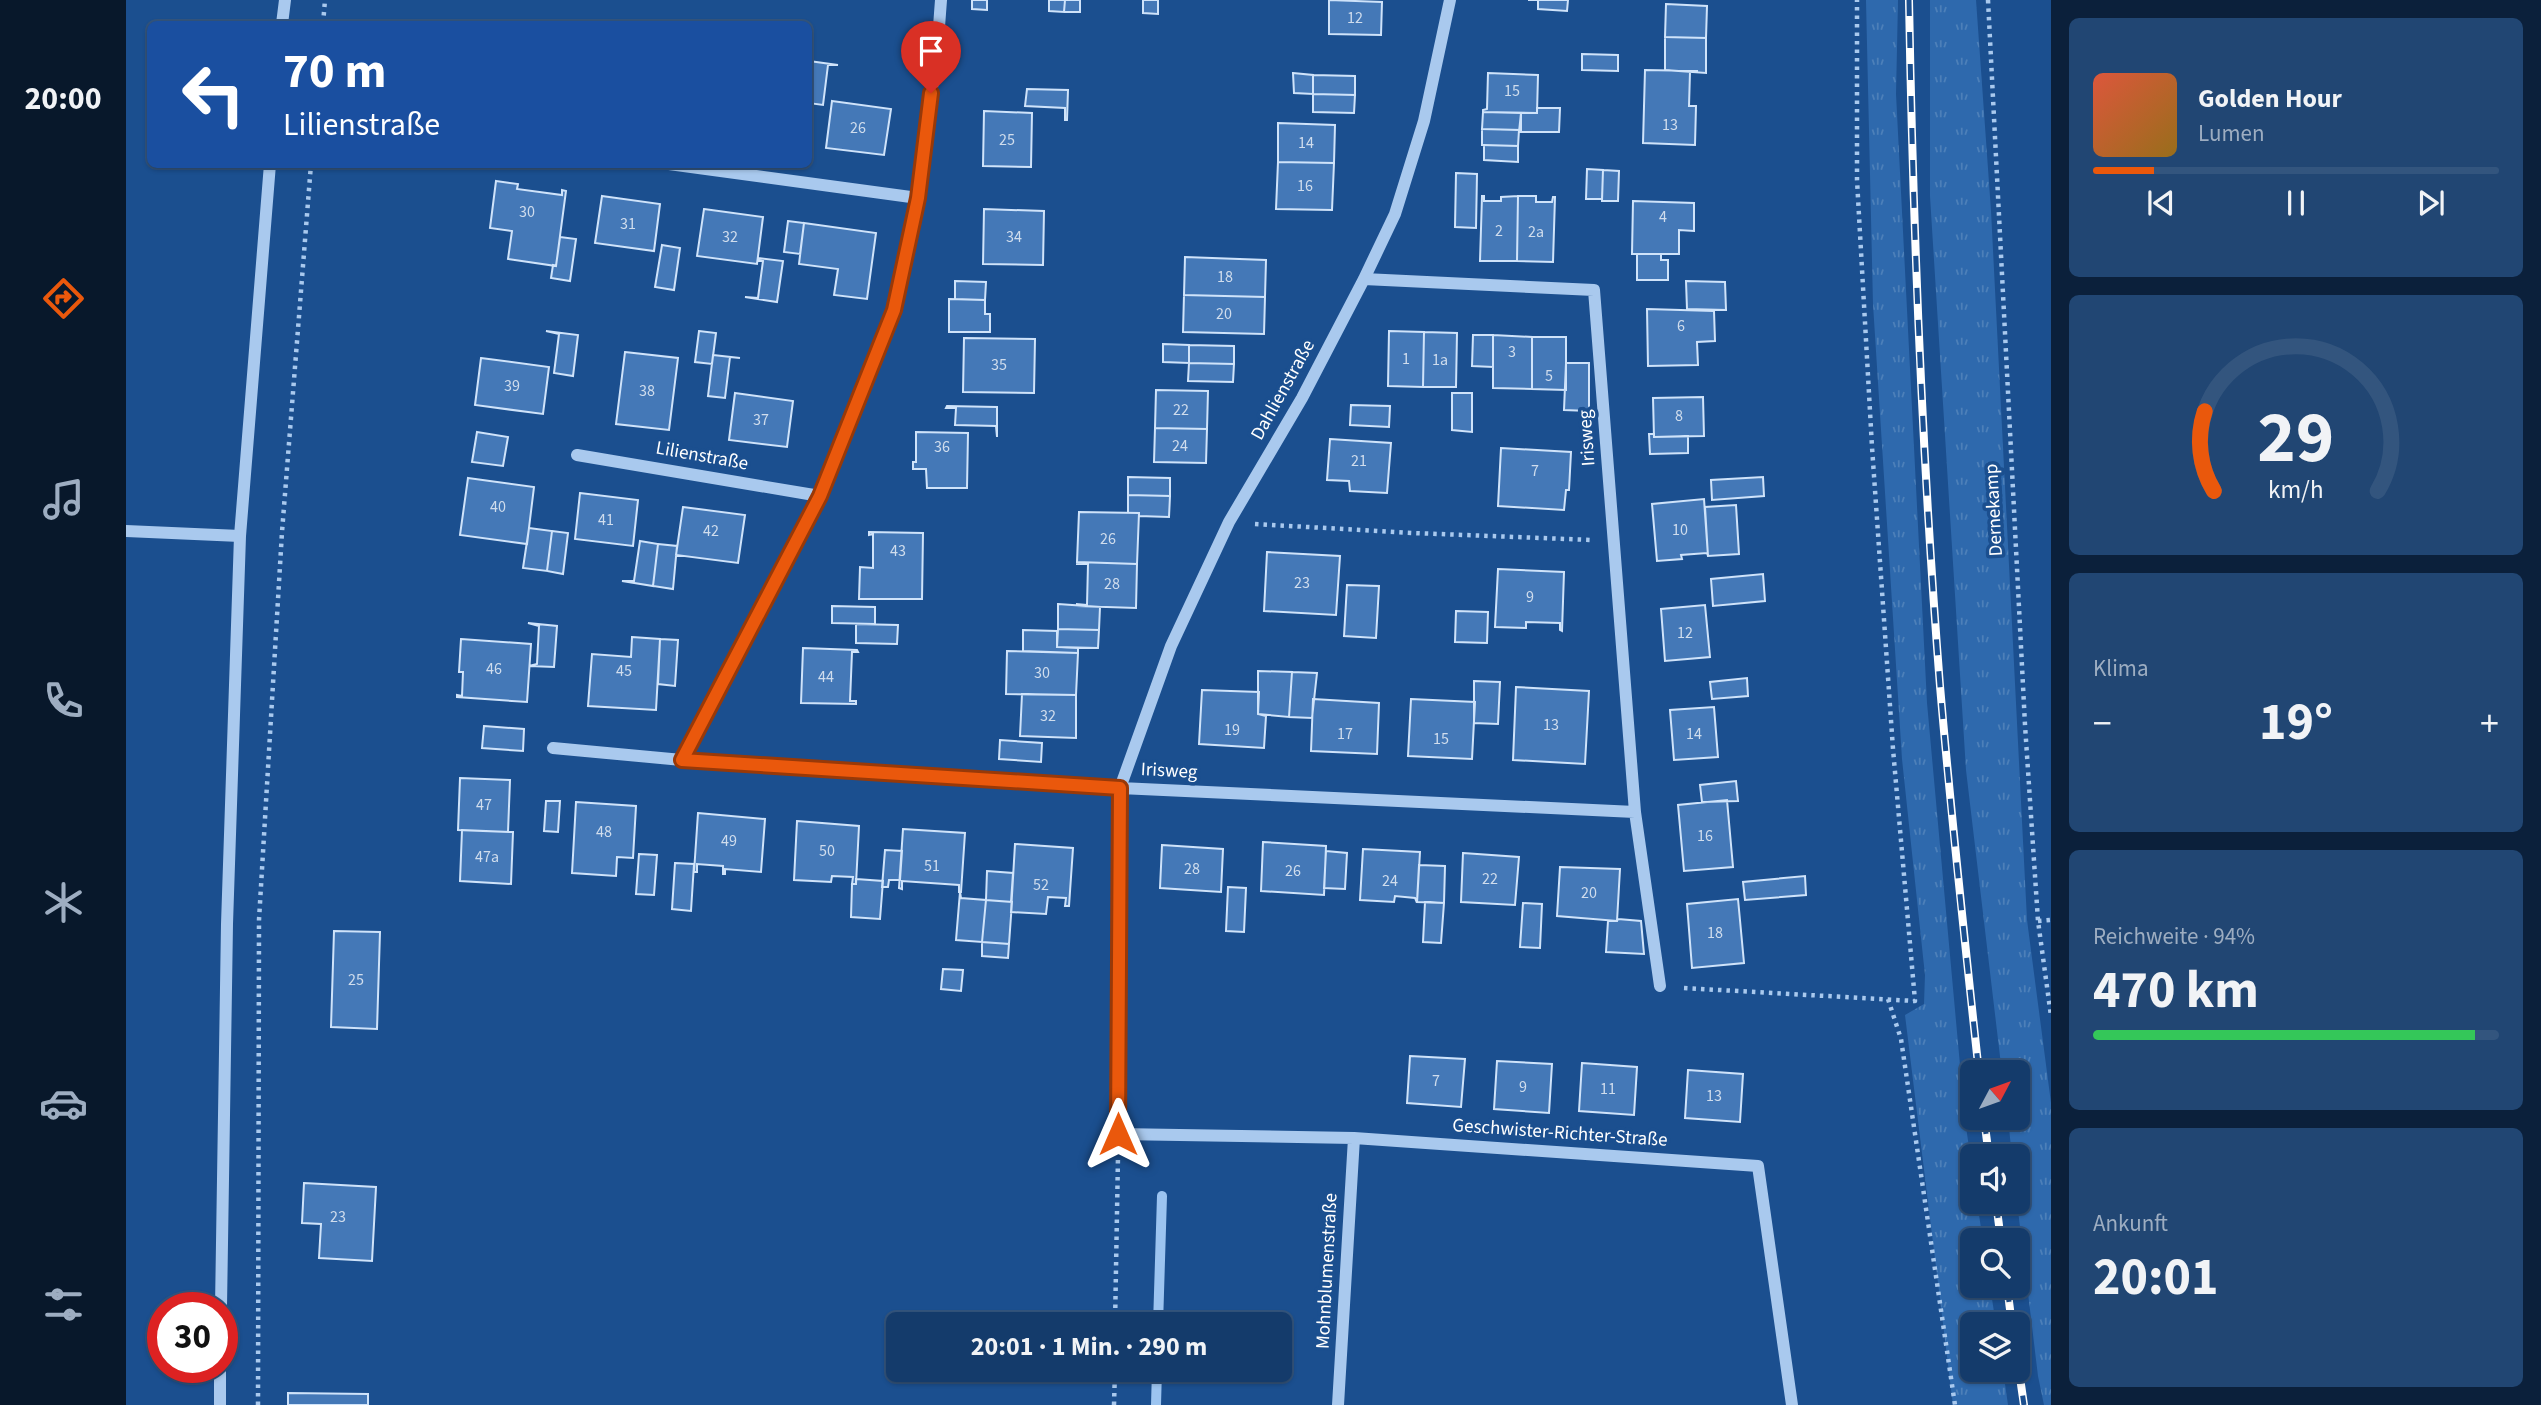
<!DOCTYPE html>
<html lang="de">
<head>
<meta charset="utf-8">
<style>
	:root { --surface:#143b6b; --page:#214673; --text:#f1f3f6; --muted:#9dadc1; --line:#33557e; --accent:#ea580c }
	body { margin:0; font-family:"Source Sans 3",sans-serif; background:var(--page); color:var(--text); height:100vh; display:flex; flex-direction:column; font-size:26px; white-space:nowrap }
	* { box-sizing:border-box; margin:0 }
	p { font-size:23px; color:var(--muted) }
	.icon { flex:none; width:38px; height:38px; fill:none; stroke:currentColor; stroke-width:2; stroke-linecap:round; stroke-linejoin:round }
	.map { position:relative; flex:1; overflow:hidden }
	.sheet { display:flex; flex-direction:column; gap:18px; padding:18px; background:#0b203b; width:490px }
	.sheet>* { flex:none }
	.guide { position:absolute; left:21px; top:21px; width:665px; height:147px; border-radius:10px; box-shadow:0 2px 5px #0004,0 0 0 2px var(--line); background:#1a4fa0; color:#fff; overflow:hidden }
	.needle { width:46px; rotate:49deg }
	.buttons { position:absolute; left:1834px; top:1060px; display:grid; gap:14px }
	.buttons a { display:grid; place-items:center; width:70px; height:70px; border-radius:10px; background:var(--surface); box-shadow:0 2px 5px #0004,0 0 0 2px var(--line); font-size:35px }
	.speed { position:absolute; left:21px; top:1292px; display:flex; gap:14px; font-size:35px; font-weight:700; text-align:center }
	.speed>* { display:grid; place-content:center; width:91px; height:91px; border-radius:50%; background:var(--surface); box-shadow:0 2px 5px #0004,0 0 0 2px var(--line); line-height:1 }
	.speed .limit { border:10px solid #d22; background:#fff; color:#111 }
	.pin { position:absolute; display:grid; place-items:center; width:60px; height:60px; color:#fff; margin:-72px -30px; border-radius:50% 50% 50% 0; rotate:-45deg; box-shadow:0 0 7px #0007 }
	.pin .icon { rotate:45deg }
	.me { position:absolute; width:77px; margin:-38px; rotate:0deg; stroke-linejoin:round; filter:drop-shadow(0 0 5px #0008) }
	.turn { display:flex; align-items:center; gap:24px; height:147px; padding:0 21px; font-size:32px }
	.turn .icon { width:91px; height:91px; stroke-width:2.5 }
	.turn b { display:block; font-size:49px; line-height:60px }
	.big { font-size:52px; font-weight:700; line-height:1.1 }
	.sheet .widget { flex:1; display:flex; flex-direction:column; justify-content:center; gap:10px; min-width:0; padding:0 24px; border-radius:10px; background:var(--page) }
	.sheet .dial { align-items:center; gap:0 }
	.dial svg { height:182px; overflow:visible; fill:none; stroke:var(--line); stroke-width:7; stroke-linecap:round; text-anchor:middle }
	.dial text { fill:var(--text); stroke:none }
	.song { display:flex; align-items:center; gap:21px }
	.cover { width:84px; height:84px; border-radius:10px; background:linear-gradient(135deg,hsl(10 70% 55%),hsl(40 70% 35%)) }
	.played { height:7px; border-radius:4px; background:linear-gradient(90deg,var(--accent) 15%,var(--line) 15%) }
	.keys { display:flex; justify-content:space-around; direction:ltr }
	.heat { display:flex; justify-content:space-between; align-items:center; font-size:38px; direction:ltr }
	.charge { height:10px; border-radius:5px; background:linear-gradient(90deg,#34c759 94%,var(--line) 0) }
	.trip { position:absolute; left:760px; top:1312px; width:406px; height:70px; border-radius:10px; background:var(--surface); box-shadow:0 2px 5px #0004,0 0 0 2px var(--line); font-weight:700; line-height:70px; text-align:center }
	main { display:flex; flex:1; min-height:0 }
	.dock { display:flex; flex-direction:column; width:126px; justify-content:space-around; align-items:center; background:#08182b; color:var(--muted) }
	.dock .icon { width:49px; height:49px }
	.dock .selected { color:var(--accent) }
	.dock b { font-size:32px; color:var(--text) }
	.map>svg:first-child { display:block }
	.grass { fill:url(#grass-tufts) }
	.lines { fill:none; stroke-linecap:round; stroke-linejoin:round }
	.stream { stroke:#9cc4f0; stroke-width:10 }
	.building { fill:#4478b7; stroke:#cfe3fa; stroke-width:2 }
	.path { stroke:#a9c9ee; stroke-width:4.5; stroke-dasharray:3.5 5; stroke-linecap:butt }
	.minor { stroke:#a9c9ee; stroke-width:12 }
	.rail-casing { stroke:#fff; stroke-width:8 }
	.rail { stroke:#1b4f8f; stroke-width:5; stroke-dasharray:16; stroke-linecap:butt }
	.route-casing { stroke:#983908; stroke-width:18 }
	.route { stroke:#ea580c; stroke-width:12 }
	.labels { text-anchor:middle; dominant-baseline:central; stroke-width:7; stroke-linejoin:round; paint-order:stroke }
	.number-label { font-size:16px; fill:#d0dded }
	.street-label { font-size:19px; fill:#fff; stroke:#1b4f8f }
</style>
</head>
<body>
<main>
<nav class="dock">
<b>20:00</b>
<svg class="icon selected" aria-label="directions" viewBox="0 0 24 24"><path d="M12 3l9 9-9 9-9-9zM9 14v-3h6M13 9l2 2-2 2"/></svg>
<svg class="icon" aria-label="music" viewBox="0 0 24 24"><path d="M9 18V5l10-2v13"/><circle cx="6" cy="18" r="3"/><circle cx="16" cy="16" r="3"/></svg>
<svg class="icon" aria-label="phone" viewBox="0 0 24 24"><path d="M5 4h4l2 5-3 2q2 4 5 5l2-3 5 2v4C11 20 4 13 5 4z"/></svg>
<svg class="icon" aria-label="climate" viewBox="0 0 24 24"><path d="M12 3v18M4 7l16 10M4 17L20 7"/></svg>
<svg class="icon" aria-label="car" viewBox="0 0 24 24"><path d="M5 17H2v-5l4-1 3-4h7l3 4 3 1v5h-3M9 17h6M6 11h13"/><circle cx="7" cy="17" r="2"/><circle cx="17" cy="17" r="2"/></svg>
<svg class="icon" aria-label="filters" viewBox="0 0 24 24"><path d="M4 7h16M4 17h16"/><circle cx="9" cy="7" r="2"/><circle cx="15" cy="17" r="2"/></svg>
</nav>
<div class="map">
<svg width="1925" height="1405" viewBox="0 0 1925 1405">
	<defs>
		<pattern id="grass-tufts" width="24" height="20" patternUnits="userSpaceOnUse" patternTransform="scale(1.75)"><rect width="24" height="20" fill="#2e69ad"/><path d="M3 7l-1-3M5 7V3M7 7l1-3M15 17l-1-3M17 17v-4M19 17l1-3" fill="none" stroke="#4d80b9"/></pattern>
	</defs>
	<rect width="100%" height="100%" fill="#1b4f8f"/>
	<path class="grass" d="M1740 0H1772L1770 94 1801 703 1839 1120 1846 1168V1202H1851L1857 1241H1846V1286H1864L1870 1325H1846V1370H1877L1882 1405H1827L1779 1015 1798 1004 1799 975 1776 759 1747 304Z
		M1804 0H1850L1865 211 1901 920 1925 1103V1405H1918L1912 1376 1891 1202 1892 1157H1886L1882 1118H1892V1073H1876L1840 770 1804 196Z"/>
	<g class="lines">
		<path class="stream" d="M1032 1325 1036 1196
			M1030 1405 1031 1370"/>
	</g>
	<path class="building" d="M846 0H861V10L846 9Z
		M923 0H939L938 12 923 11Z
		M939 0H954V12H938Z
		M1017 0H1032V14L1017 13Z
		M1203 0 1256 2 1255 35 1203 34Z
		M1402 0H1442L1441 11 1412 9V0Z
		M1540 4 1581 6 1580 38 1539 37Z
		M1539 37 1580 38V73L1539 70Z
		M1456 54 1492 55V71L1456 70Z
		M683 61 712 65H702L697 105 682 103Z
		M1519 70 1572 71 1564 72 1563 106H1570L1569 145 1517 143Z
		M1167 73 1187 75V94L1168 93Z
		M1362 73 1412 75 1411 113 1357 112V110L1361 109Z
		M1187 75 1229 76V95L1187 94Z
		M901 89 942 90 941 120H939V108L899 106Z
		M1187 94 1229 95 1228 113 1187 112Z
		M706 101 765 109 758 155 700 148Z
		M1411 108H1434L1433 132H1393L1395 113H1411Z
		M858 111 906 113 905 167 857 166Z
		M1357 112 1395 113V130L1356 129Z
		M1152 123 1209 125 1208 163 1152 162Z
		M1356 129 1393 130 1392 146 1356 145Z
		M1358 145 1392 146V162L1358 160Z
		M1152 162 1208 163 1206 210 1150 209Z
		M1461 169 1477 170 1476 199H1460Z
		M1477 170 1493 171 1492 201H1476Z
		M1330 173 1351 174 1350 228 1329 227Z
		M370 181 392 184 391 189 436 195V190L440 191 430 266 382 259 386 231 364 228Z
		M476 196 534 204 528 251 469 243Z
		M1356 196H1358V201H1375V197L1392 196 1391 261H1354Z
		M1392 196H1410V202H1426L1427 197H1429L1427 262 1391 261Z
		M1507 201 1568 203V231L1553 230V254H1506Z
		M578 209 637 217 631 264 571 256Z
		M858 209 918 211 917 265 857 264Z
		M662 221 678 223 674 254 658 252Z
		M678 223 750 233 741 299 708 295 712 269 673 264Z
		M434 237 450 239 444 281 425 278 427 265 430 266Z
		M536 245 554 248 548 290 529 287Z
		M1511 254H1535V260H1542V280H1511Z
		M1059 257 1140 260 1139 297 1058 295Z
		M632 258 657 261 651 302 619 297 632 298 637 261 632 260Z
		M829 281 860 282 859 300 829 299Z
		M1560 281 1599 282 1600 310 1561 309Z
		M1058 295 1139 297 1138 334 1057 332Z
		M823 299 859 300V314H864V332H823Z
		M1521 309 1588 311 1589 341 1571 342 1572 365 1522 366Z
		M420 331 452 335 447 376 428 373 433 334Z
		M573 331 590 333 586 364 569 362Z
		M1263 331 1298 332 1297 387 1262 386Z
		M1298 332 1331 333 1330 387H1297Z
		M1347 335H1367V367L1346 366Z
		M1367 335 1406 337V389L1367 388Z
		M1406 337H1440V390L1406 389Z
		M838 338 909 339 908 393 837 392Z
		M1037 344 1063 345V363L1037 362Z
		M1063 345 1108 346V364L1063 363Z
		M499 352 552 358 543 430 490 424Z
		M587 355 614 358 604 357 599 398 582 396Z
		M355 358 423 367 417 414 349 405Z
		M1063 363 1108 364 1107 382 1062 381Z
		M1440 363H1463V411L1438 410Z
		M1030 390 1082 391 1081 429 1029 428Z
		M609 393 667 401 661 447 603 440Z
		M1326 393H1346V432L1326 430Z
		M1577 397 1578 436 1528 437 1527 398Z
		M1225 405 1264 406 1263 427 1224 425Z
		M821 406 871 407V437L870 426 829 425 830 408H820Z
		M1029 428 1081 429 1080 463 1028 462Z
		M351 432 382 437 377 466 346 462Z
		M790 432 842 433 841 488H801L800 469H787V462H790Z
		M1523 434H1528V437L1562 436V453L1524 454Z
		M1204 439 1265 443 1261 493 1224 491 1223 481 1201 480Z
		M1375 448 1445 452 1443 490H1440L1438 510 1372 506Z
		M1002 477 1044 478V496L1002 495Z
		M1637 477 1638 496 1586 500 1585 480Z
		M342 478 408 487 401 544 334 535Z
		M454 493 512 500 507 546 449 539Z
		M1002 495 1044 496 1043 517 1013 516V513H1002Z
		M1578 499 1582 556 1581 553 1555 555 1556 559 1531 561 1526 504Z
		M1610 505 1613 554 1582 556 1579 507Z
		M557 507 619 515 612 563 550 555Z
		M953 512 1013 513 1011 564 951 562Z
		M403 528 426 531 421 571 397 568Z
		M426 531 442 533 437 574 421 571Z
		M743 532 797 533 796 599H733L734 567 747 568V534L743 535Z
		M514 541 532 544 527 586 496 581H508Z
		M532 544 551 546 547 589 527 586Z
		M1141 552 1214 556 1210 615 1138 611Z
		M951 562 1011 564 1010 608 951 606V604L961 605 962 564H951Z
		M1372 569 1438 572 1436 631 1434 630V623L1400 622V628L1369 627Z
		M1637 574 1639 601 1587 606 1585 579Z
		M1221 585 1253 586 1250 638 1218 636Z
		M932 604 974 607 973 630 932 629Z
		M1579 605 1584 657 1539 661 1535 609Z
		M706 606 749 607V624L706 623Z
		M1330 611 1362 612 1361 643 1329 642Z
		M402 623 431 626 428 667 403 666 411 664 413 626Z
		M730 624 772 625 771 644 730 643Z
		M932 629 973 630 972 648 931 647Z
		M897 630 931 631V647L952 648V653L897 651Z
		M506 637 534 639 530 710 462 706 466 654 505 657Z
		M335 639 405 644 401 702 331 697V695L336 696 337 672H333Z
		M534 639 552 640 549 686 532 684Z
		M677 648 731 650 732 652H726L724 701H730V704L675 703Z
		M881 651 952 653 950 695 880 694Z
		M1132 671 1166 672 1163 717 1132 714Z
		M1166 672 1191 673 1186 718 1163 717Z
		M1621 678 1622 696 1586 699 1584 682Z
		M1348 681 1374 682 1372 724 1348 723Z
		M1390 687 1463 691 1459 764 1387 760Z
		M1076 690 1133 692 1132 714 1140 716 1138 748 1073 744Z
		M896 694 950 695V738L894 736Z
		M1187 699 1253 703 1251 754 1185 751Z
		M1285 699 1349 702 1346 759 1282 756Z
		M1588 707 1592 757 1548 760 1544 710Z
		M358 726 398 729 397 751 356 748Z
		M874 740 916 743 915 762 873 759Z
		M334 778 384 780 382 832 332 830Z
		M1610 781 1612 801 1576 802 1574 785Z
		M1601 800 1607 867 1558 871 1552 805Z
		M420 801H434L432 832 418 831Z
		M450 802 510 806 507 858 491 857 490 876 446 873Z
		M572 813 639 819 635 872 599 869V874H597V866L571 864V872H568Z
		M671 821 733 826 730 884H726L727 877 706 876 705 882 668 880Z
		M777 829 839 833 835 892H833V885L776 881V889L773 888Z
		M336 830 387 832 385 884 334 881Z
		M1137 842 1200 846 1198 895 1135 891Z
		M889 844 947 848 943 906H939L940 898 922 897 920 914 885 912Z
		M1036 845 1097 849 1095 892 1034 888Z
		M1237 849 1294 852 1291 903 1289 898 1269 896 1268 902 1234 900Z
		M759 850 776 851 774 880H763L762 887H756Z
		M1200 851 1221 853 1219 889 1198 888Z
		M1337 853 1393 857 1389 905 1335 902Z
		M513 854 531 855 528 895 510 894Z
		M549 863 568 864 565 911 546 909Z
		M1293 865 1319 866 1318 903 1291 902Z
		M1434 867 1494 869 1491 921 1431 916Z
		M861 871 887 873 885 902 860 900Z
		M1679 876 1680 895 1619 900 1617 882Z
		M730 879 757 881 754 919 725 917 726 884H730Z
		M1102 887 1120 888 1118 932 1100 931Z
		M834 892 835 898 860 900 856 942 830 940Z
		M1612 899 1618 963 1566 968 1561 904Z
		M860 900 886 902 883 944 856 942Z
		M1299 902 1318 903 1315 943 1297 942Z
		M1397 903 1416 904 1414 948 1394 947Z
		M1492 919 1515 921 1518 954 1480 952 1482 921H1491Z
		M208 931 254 932 251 1029 205 1027Z
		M856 942 883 944 882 958 856 956Z
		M817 969 837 970 835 991 815 989Z
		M1284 1056 1339 1059 1335 1107 1281 1103Z
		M1371 1061 1426 1064 1423 1113 1368 1109Z
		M1456 1063 1511 1067 1508 1115 1453 1111Z
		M1562 1070 1617 1074 1614 1122 1559 1118Z
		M178 1183 250 1187 246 1261 193 1258 195 1224 176 1223Z
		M162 1393 242 1394V1405H162Z"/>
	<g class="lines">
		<path class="path" d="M1862 0 1899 725 1912 921 1925 1016
			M197 24 199 0
			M1129 524 1287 533 1466 540
			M1912 921 1925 920
			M1558 988 1789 1001 1767 749 1746 447 1731 180V0
			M1762 999 1775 1039 1829 1405
			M989 1325 992 1156
			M132 1405 133 920 156 532 185 164
			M988 1405 989 1370"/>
		<path class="minor" d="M815 0 812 40 792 198 768 310 694 496 556 760 994 788 1509 812 1468 290 1238 279
			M1324 0 1298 121 1269 214 1238 279 1176 398 1103 522 1045 646 994 788 992 1134 1228 1138 1632 1166 1666 1405
			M156 24 159 0
			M543 164 792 198
			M451 455 694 496
			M0 531 114 536
			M427 748 556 760
			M1509 812 1534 986
			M95 1307 101 924 114 536 144 164
			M94 1405V1367
			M1212 1405 1228 1138"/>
		<defs>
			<path id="rail" d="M1783 0C1787 229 1796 458 1814 686 1825 815 1839 944 1853 1073
				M1858 1118 1863 1157
				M1870 1202 1875 1241
				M1881 1286 1886 1325
				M1892 1364 1898 1405"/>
		</defs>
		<use href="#rail" class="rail-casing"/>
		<use href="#rail" class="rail"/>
	</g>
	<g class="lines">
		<defs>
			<path id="route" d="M805 93 792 198 768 310 694 496 556 760 994 788 992 1134"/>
		</defs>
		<use href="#route" class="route-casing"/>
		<use href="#route" class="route"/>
	</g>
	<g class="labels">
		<g class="number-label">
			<text x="1229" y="18">12</text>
			<text x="1386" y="91">15</text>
			<text x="1544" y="125">13</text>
			<text x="732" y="128">26</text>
			<text x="881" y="140">25</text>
			<text x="1180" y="143">14</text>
			<text x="1179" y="186">16</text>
			<text x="401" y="212">30</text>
			<text x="1537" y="217">4</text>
			<text x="502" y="224">31</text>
			<text x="1373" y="231">2</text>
			<text x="1410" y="232">2a</text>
			<text x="604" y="237">32</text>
			<text x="888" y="237">34</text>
			<text x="1099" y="277">18</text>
			<text x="1098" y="314">20</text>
			<text x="1555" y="326">6</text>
			<text x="1386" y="352">3</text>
			<text x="1280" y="359">1</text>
			<text x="1314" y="360">1a</text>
			<text x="873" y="365">35</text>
			<text x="1423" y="376">5</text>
			<text x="386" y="386">39</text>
			<text x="521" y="391">38</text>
			<text x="1055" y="410">22</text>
			<text x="1553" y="416">8</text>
			<text x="635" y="420">37</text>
			<text x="1054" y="446">24</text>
			<text x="816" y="447">36</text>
			<text x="1233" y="461">21</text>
			<text x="1409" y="471">7</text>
			<text x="372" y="507">40</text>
			<text x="480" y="520">41</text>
			<text x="1554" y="530">10</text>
			<text x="585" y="531">42</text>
			<text x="982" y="539">26</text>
			<text x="772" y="551">43</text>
			<text x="1176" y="583">23</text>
			<text x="986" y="584">28</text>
			<text x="1404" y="597">9</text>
			<text x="1559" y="633">12</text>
			<text x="368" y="669">46</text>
			<text x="498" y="671">45</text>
			<text x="916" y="673">30</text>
			<text x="700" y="677">44</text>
			<text x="922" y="716">32</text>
			<text x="1425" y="725">13</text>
			<text x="1106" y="730">19</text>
			<text x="1219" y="734">17</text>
			<text x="1568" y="734">14</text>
			<text x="1315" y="739">15</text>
			<text x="358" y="805">47</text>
			<text x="478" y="832">48</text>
			<text x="1579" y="836">16</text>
			<text x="603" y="841">49</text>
			<text x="701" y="851">50</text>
			<text x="361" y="857">47a</text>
			<text x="806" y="866">51</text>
			<text x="1066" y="869">28</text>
			<text x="1167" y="871">26</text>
			<text x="1364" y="879">22</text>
			<text x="1264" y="881">24</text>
			<text x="915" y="885">52</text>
			<text x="1463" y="893">20</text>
			<text x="1589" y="933">18</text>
			<text x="230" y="980">25</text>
			<text x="1310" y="1081">7</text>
			<text x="1397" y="1087">9</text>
			<text x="1482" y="1089">11</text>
			<text x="1588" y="1096">13</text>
			<text x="212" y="1217">23</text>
		</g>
		<g class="street-label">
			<text transform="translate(1157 390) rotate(-61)">Dahlienstraße</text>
			<text transform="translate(1461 438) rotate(-94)">Irisweg</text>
			<text transform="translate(576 456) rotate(10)">Lilienstraße</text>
			<text transform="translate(1868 510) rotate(-93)">Dernekamp</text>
			<text transform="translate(1043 771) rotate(3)">Irisweg</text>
			<text transform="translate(1434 1133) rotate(4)">Geschwister-Richter-Straße</text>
			<text transform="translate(1201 1271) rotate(-87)">Mohnblumenstraße</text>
		</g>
	</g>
</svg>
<div class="buttons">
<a><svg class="needle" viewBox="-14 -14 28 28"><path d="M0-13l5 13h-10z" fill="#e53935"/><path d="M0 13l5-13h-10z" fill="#9dadc1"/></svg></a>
<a><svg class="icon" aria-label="sound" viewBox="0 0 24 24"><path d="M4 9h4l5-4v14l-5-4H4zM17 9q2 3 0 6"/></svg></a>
<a><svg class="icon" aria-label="search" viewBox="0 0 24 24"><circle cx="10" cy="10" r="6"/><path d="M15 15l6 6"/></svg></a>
<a><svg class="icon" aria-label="layers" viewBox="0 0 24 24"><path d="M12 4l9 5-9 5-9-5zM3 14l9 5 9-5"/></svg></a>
</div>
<div class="speed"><div class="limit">30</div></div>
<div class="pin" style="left:805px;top:93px;background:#d93025"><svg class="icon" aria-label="arrive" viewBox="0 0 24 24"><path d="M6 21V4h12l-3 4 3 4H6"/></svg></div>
<svg class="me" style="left:992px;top:1134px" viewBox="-20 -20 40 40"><path d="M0-17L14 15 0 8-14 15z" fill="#ea580c" stroke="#fff" stroke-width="4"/></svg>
<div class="trip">20:01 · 1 Min. · 290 m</div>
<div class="guide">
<div class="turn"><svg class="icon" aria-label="left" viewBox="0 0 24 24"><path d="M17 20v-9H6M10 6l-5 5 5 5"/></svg><div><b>70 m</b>Lilienstraße</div></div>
</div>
</div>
<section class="sheet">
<div class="widget">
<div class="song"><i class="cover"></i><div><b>Golden Hour</b><p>Lumen</p></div></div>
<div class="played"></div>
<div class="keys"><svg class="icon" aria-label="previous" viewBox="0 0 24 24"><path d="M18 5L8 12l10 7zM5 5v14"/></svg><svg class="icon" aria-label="pause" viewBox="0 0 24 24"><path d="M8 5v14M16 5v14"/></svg><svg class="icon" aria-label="next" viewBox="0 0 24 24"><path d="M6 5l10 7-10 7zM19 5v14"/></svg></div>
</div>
<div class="widget dial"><svg viewBox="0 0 100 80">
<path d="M14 69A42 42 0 1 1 86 69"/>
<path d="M14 69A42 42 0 0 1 10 34" stroke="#ea580c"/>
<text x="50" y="56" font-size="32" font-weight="700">29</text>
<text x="50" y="72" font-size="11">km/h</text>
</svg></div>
<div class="widget"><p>Klima</p>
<div class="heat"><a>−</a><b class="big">19°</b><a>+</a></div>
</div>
<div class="widget"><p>Reichweite · 94%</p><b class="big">470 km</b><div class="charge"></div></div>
<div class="widget"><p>Ankunft</p><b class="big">20:01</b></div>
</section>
</main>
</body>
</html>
